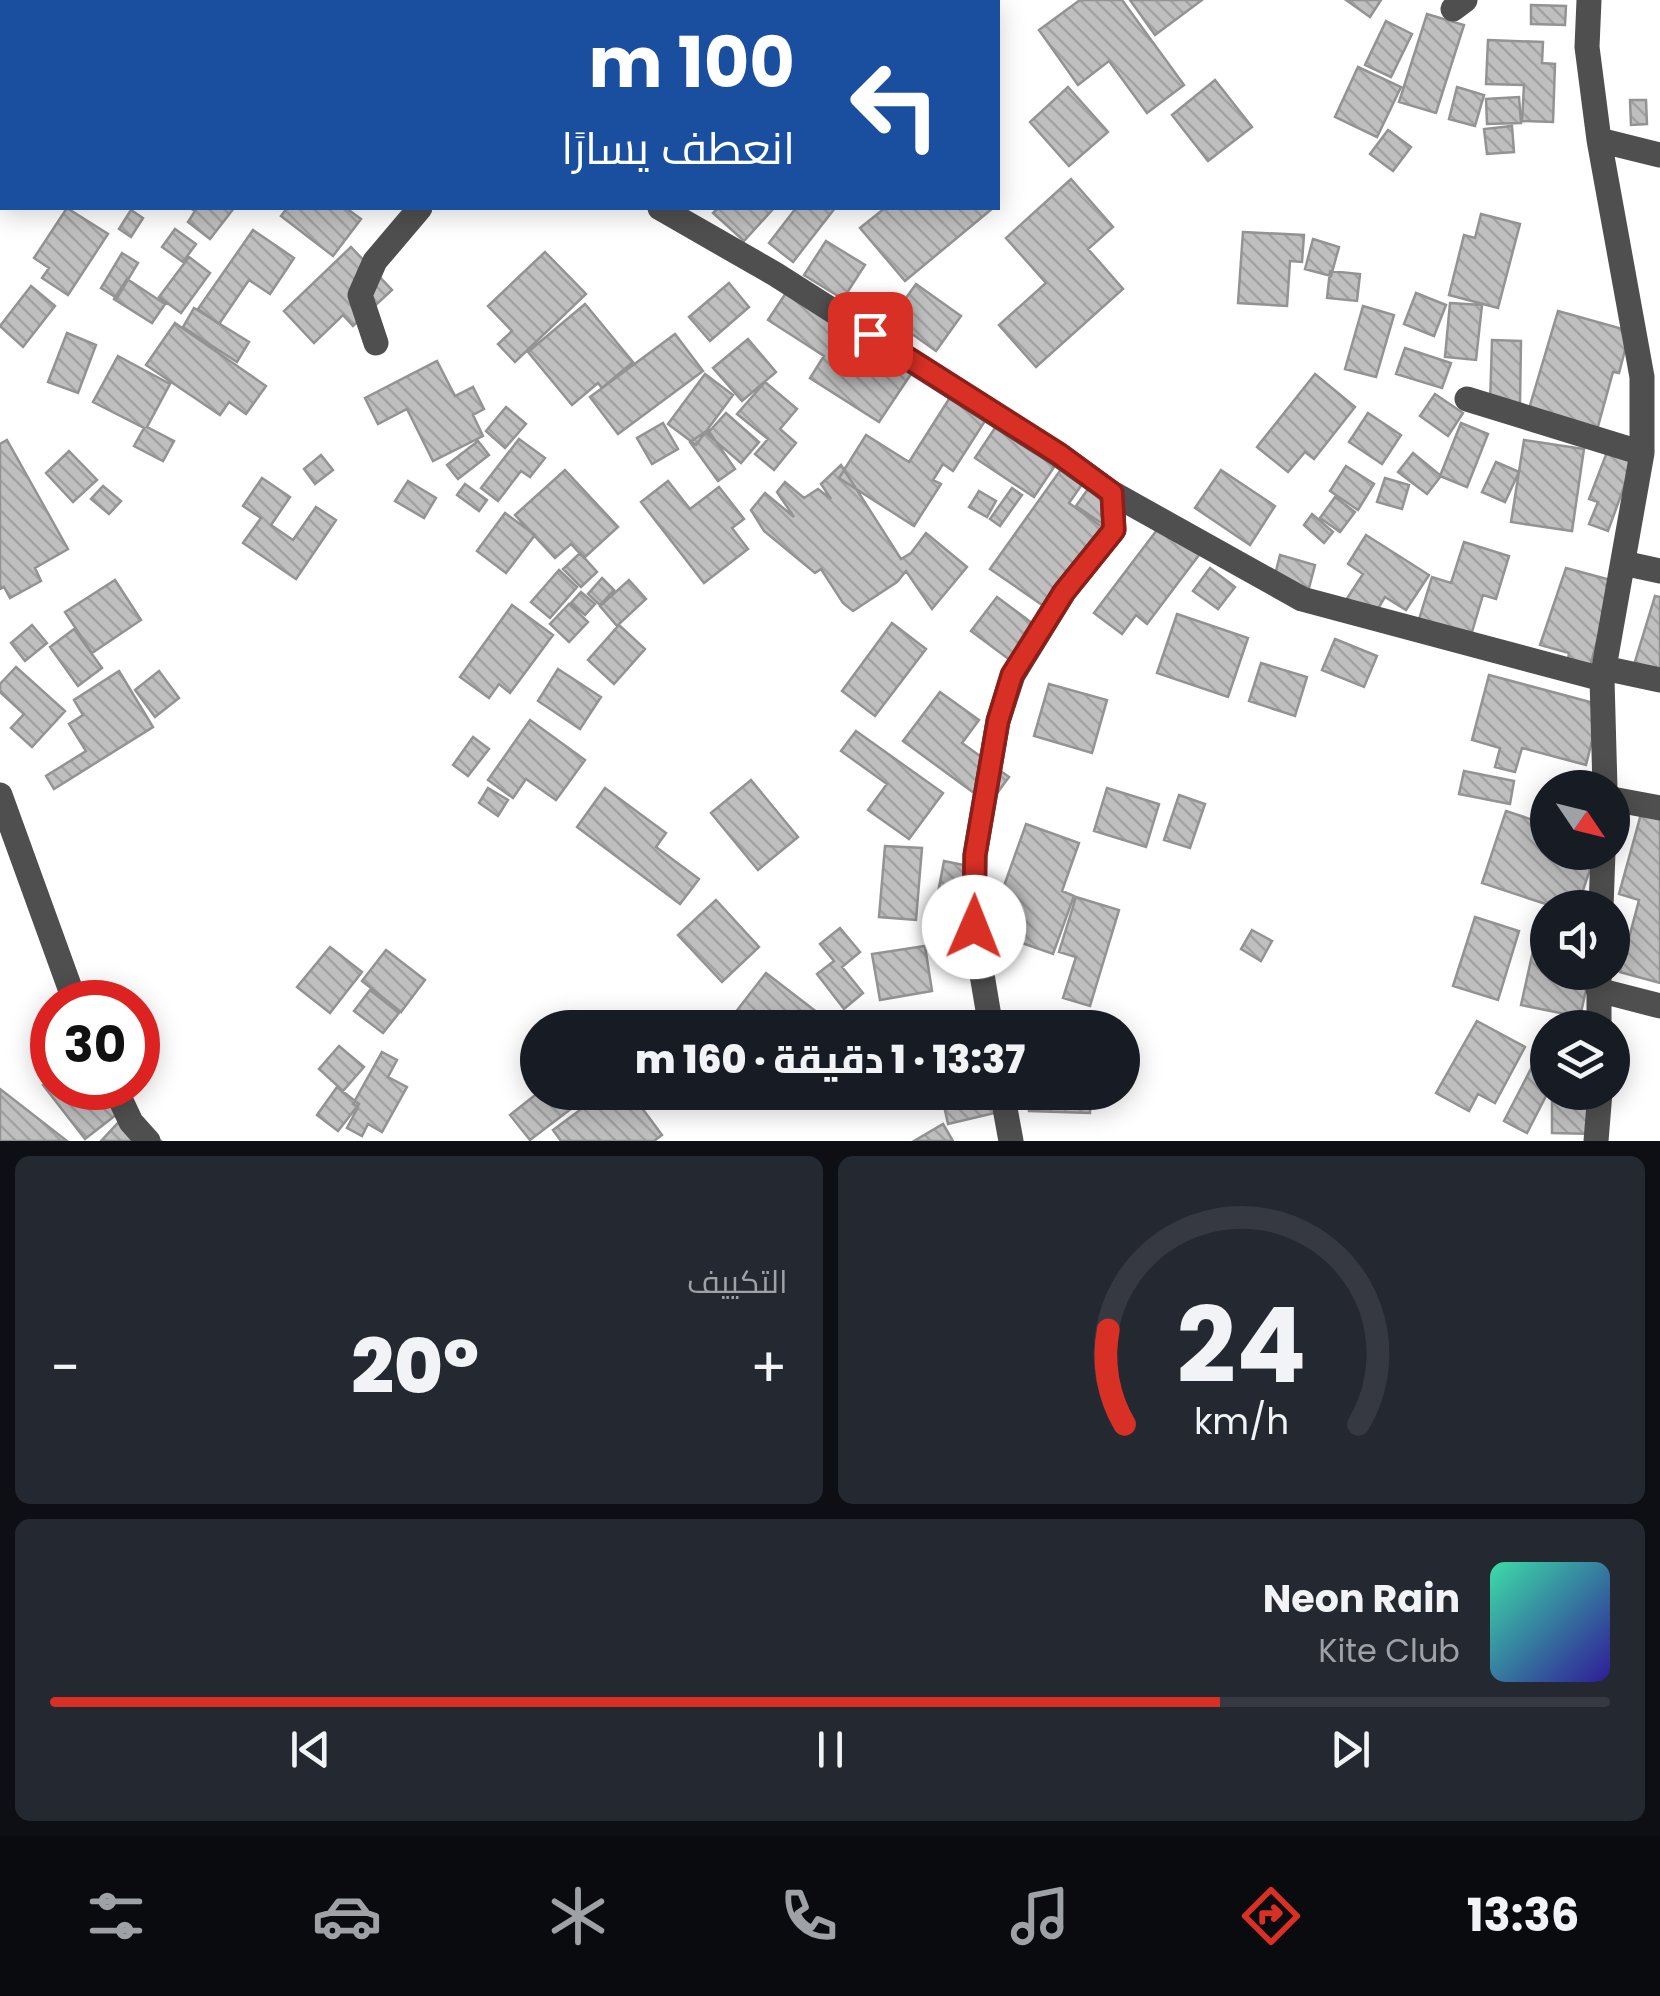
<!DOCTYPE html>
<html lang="ar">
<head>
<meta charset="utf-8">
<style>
	:root { --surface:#171b24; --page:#242831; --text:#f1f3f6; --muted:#9ea1a6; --line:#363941; --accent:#d93025 }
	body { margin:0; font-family:Poppins,Cairo,sans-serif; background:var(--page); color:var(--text); direction:rtl; height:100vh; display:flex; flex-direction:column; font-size:38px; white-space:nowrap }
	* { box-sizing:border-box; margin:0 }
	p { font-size:32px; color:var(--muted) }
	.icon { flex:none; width:55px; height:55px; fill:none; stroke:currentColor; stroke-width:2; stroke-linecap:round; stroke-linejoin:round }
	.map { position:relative; height:1141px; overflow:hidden; direction:ltr }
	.drawer { display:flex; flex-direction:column; gap:15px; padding:15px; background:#0d0f14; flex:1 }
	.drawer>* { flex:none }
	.top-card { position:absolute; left:0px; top:0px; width:1000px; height:210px; box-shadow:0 5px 25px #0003; direction:rtl; background:#1a4fa0; color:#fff; overflow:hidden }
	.needle { width:65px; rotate:125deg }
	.tools { position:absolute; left:1530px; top:770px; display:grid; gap:20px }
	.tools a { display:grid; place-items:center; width:100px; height:100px; border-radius:50%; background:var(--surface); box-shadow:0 5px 25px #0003; font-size:50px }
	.speed { position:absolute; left:30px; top:980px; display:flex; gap:20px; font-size:50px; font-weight:700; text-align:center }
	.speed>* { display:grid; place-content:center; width:130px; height:130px; border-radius:50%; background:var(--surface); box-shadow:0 5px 25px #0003; line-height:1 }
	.speed .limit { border:15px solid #d22; background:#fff; color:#111 }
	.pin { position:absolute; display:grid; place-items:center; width:85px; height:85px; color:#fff; margin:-42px; border-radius:20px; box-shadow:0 5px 15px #0006 }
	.me { position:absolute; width:110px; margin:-55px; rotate:1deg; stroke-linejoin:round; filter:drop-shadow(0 0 8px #0008) }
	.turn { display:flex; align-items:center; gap:35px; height:210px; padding:0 40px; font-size:45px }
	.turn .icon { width:130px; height:130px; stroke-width:2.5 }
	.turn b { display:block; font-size:70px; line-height:85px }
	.big { font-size:75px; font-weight:800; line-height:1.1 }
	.drawer .widget { flex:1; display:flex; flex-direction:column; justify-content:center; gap:15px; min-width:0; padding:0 35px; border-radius:15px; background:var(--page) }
	.drawer .dial { align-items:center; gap:0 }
	.dial svg { height:260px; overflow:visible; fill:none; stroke:var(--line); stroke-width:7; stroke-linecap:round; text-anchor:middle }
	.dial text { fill:var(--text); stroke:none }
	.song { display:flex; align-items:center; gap:30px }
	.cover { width:120px; height:120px; border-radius:15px; background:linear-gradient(135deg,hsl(160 70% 55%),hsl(250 70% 35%)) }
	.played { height:10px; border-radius:5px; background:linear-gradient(90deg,var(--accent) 75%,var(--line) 75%) }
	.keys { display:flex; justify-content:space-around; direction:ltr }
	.heat { display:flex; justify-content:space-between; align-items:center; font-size:55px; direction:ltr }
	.drawer .tiles { flex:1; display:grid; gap:15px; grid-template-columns:1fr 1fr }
	.widget:last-child { grid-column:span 2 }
	.trip { position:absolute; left:520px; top:1010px; width:620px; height:100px; border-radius:50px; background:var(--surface); box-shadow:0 5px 25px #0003; font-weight:800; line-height:100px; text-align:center; direction:rtl }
	.menu { display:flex; height:160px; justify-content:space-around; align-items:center; background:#090b0e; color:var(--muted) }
	.menu .icon { width:70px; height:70px }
	.menu .selected { color:var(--accent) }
	.menu b { font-size:45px; color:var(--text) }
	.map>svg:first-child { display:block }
	.building { fill:url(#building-back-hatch); stroke:#939393; stroke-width:2.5 }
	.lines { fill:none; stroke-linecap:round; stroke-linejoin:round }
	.minor { stroke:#4f4f4f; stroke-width:25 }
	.route-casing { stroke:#8d1f18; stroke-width:25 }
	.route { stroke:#d93025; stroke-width:18 }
</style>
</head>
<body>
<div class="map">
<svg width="1660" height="1141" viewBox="0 0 1660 1141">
	<defs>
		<pattern id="building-back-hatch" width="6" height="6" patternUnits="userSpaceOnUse" patternTransform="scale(2.5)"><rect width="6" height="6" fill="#bfbfbf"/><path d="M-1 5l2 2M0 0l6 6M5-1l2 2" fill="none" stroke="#a2a2a2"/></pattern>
	</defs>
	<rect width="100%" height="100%" fill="#fff"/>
	<path class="building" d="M1080 0H1122L1184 85 1147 113 1109 61 1078 85 1039 30Z
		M1130 0H1202L1155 35Z
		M1346 0H1381L1370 17Z
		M1531 5 1566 6 1565 25 1531 24Z
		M1427 14 1464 25 1436 113 1399 102Z
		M1386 21 1412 34 1391 77 1365 65Z
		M1488 40 1543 42 1542 63 1555 64 1553 122 1522 121 1524 85 1486 84Z
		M1358 67 1401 87 1377 137 1335 117Z
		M1215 80 1252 127 1208 161 1172 115Z
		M1068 87 1108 132 1069 166 1030 122Z
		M1457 87 1484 95 1475 126 1449 119Z
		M1519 97 1521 123 1487 124 1486 99Z
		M1630 100H1646L1647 124 1631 125Z
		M1512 126 1514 152 1487 154 1484 129Z
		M1388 130 1411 147 1393 171 1370 154Z
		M1071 179 1113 227 1088 249 1123 289 1036 367 999 325 1046 283 1006 238Z
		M67 208 108 234 68 295 42 278 49 268 34 258Z
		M190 208H234L210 239 188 222 195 211Z
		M287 208H346L361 219 333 256 281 216Z
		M718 208H774L744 241 713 213Z
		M796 208H835L793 262 769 243Z
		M885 208H993L905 281 860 228Z
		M131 210 143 218 131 237 119 229Z
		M1481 214 1520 224 1498 308 1449 295 1464 235 1475 238Z
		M175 229 196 244 183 262 162 247Z
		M253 230 294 258 270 294 249 280 219 324 198 309Z
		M1243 232 1304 235 1302 262 1290 261 1287 306 1238 303Z
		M1313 239 1339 247 1331 276 1305 269Z
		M826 241 865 265 843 299 804 275Z
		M351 247 392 290 353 326 343 315 314 343 284 311Z
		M545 252 586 294 515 362 498 344 512 331 488 306Z
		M122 253 138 263 117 298 101 288Z
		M189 257 210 273 181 313 159 297Z
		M1330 271 1360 274 1357 301 1327 298Z
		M127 279 165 304 152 323 114 299Z
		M729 283 749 307 710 341 689 317Z
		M916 284 961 316 936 351 891 319Z
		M31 286 55 306 23 347 0 326Z
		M790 287 915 368 879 422 810 378 824 356 768 320Z
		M1416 293 1446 305 1434 336 1404 324Z
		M1450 303 1482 305 1476 360 1445 357Z
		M585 304 633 362 602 388 598 383 572 405 528 352Z
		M1363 306 1394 315 1376 377 1345 369Z
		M194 308 249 342 237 362 183 327Z
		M1558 311 1630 331 1619 373 1613 372 1597 430 1528 412Z
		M175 323 266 386 246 414 229 402 220 415 146 365Z
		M67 333 96 345 78 393 48 382Z
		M675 334 703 371 618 434 590 397Z
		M748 339 776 372 742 401 713 368Z
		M1492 340 1521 341 1520 404H1490Z
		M1405 348 1451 363 1442 388 1396 374Z
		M118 356 170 384 147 427 174 441 163 461 134 446 144 428 93 402Z
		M437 361 455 396 473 387 484 409 473 415 483 436 433 461 407 409 378 424 365 398Z
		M705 374 733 395 696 445 668 424Z
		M1315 374 1355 407 1314 459 1305 452 1288 472 1257 447Z
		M765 382 797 409 780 429 796 443 774 470 755 454 768 439 737 414Z
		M956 388 992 410 953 471 943 464 933 480 941 484 914 526 839 478 866 435 909 462Z
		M1435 394 1463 413 1448 436 1420 416Z
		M506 407 526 424 505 448 486 431Z
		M726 413 759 442 741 463 707 434Z
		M1368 413 1401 435 1382 464 1349 442Z
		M1003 416 1062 455 1034 497 975 458Z
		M663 423 678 449 652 464 637 438Z
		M1461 423 1488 434 1467 487 1440 476Z
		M708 430 735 469 718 481 690 442Z
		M519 439 545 458 530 477 521 471 498 501 481 488Z
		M7 440 68 549 35 568 41 581 10 598 4 587 0 589V444Z
		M1524 440 1584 449 1572 531 1511 522Z
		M478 441 489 455 458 479 447 465Z
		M69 451 97 480 73 502 46 473Z
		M1607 452 1633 462 1608 531 1589 524 1598 502 1589 499Z
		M1413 453 1441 476 1427 494 1398 472Z
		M321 455 333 470 315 484 304 469Z
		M1496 462 1519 472 1505 502 1482 492Z
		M841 465 901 559 911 553 926 533 967 567 932 609 906 571 897 582 853 611 843 603 821 569 815 573 764 531 751 510 765 493 794 517 777 492 785 482 804 498 818 489 831 499 821 484Z
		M1346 466 1374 484 1358 510 1330 491Z
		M1062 468 1083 483 1069 503 1105 529 1048 609 990 569Z
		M565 470 618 527 584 558 571 544 555 558 515 515Z
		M1221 470 1275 506 1250 545 1195 508Z
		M262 478 290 497 271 525 293 540 316 507 336 520 296 579 243 543 261 518 243 506Z
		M1385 478 1409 485 1402 509 1377 502Z
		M408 481 436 498 424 518 395 501Z
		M668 481 690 509 719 487 744 519 732 528 748 549 704 583 641 502Z
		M465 484 487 500 479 511 457 495Z
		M103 486 121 501 109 514 91 499Z
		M1012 488 1022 495 1000 526 990 519Z
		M1088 489 1114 507 1103 524 1076 506Z
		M979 491 996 501 987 517 969 507Z
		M1335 497 1355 512 1340 532 1320 518Z
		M505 513 535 535 506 573 477 551Z
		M1312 514 1333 532 1324 543 1304 525Z
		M1160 526 1199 555 1147 624 1136 615 1122 634 1094 613Z
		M1366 535 1429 575 1406 610 1385 597 1371 620 1344 603 1363 574 1348 564Z
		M1464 542 1509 556 1496 599 1483 595 1469 642 1417 626 1432 577 1451 583Z
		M580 553 597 572 581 587 563 569Z
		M1280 555 1315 565 1309 588 1274 579Z
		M1210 568 1235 587 1218 609 1193 591Z
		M1566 568 1614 581 1590 666 1568 660 1569 653 1540 645Z
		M559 570 577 587 550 618 531 602Z
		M602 578 614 590 600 605 588 594Z
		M115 580 141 620 92 653 65 612Z
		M629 580 646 599 617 626 600 606Z
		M581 592 595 604 585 615 571 603Z
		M1655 596 1660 597V673L1634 665Z
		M997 597 1048 635 1022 669 971 631Z
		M569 604 588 622 569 642 550 624Z
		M512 605 553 635 510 693 499 684 489 698 460 677Z
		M1177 614 1248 638 1228 697 1157 673Z
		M892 623 926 649 875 716 842 691Z
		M32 625 47 643 25 661 11 643Z
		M619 625 645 649 614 684 588 660Z
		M74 629 102 668 78 686 50 647Z
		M1335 639 1377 656 1364 687 1322 670Z
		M1261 663 1307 677 1295 716 1249 701Z
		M16 667 65 711 32 747 11 728 24 714 0 692V684Z
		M558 669 601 697 580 729 538 701Z
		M119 671 153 727 54 789 46 776 86 751 69 724 83 715 74 700Z
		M159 671 179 698 155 717 135 690Z
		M1489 675 1601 705 1586 765 1522 748 1515 772 1495 767 1500 748 1472 740Z
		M1049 684 1107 700 1092 753 1034 736Z
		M940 692 979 720 962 743 1009 777 989 804 903 741Z
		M530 720 585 760 556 800 526 779 513 798 488 780Z
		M856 731 943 793 909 839 868 810 887 784 841 751Z
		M473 737 489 749 468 776 453 765Z
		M1464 771 1514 781 1510 804 1459 794Z
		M751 780 798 837 758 870 711 813Z
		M488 788 508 800 498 816 479 803Z
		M605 788 666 833 656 847 699 879 680 904 577 827Z
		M1107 788 1159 804 1146 847 1094 831Z
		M1179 795 1205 804 1190 848 1164 840Z
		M1506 811 1548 825V852H1596L1577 908H1558L1482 883Z
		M1641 814 1660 819V983L1620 972 1639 900 1619 894Z
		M1026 824 1079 843 1062 891 1074 896 1053 954 988 931Z
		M885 846 922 848 916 920 879 917Z
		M944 861 973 867 963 919 934 914Z
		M1076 897 1119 910 1090 1006 1063 998 1076 957 1059 952Z
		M716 900 759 947 722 982 678 935Z
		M1475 917 1519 931 1498 1000 1453 986Z
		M840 928 860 952 842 967 863 993 844 1009 817 974 834 961 820 944Z
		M1252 930 1272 941 1261 961 1241 949Z
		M1537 933 1548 935V972H1590L1580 1017 1521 1005Z
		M925 946 932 991 880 1000 872 954Z
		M330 947 362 972 330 1013 297 987Z
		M386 950 425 980 401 1012 362 981Z
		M766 973 831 1023 827 1028H755L735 1013Z
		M370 990 399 1013 383 1033 354 1011Z
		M1477 1021 1525 1047 1495 1103 1478 1094 1469 1111 1436 1093Z
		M339 1046 364 1067 343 1091 319 1069Z
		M382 1052 397 1060 388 1077 407 1087 382 1132 368 1124 362 1136 347 1128 358 1107 353 1104Z
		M1536 1059 1548 1066V1092L1527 1133 1504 1121Z
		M52 1077V1088H111L126 1107 85 1139 43 1085Z
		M337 1087 359 1104 338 1131 317 1115Z
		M0 1089 67 1141H0Z
		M539 1092H630L662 1135 654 1141H561L553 1130 580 1110 576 1105 530 1140 510 1115Z
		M941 1092H1017L1020 1107 948 1124Z
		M1029 1092H1091L1090 1113 1029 1111Z
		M1576 1092H1596L1595 1134 1552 1133V1101L1576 1102Z
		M129 1111 161 1141H101Z
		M943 1124 953 1141H914Z"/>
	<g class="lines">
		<path class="minor" d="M375 0 376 2
			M1589 0 1587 47 1599 140 1642 377V453L1602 679 1605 788
			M1453 9 1465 0
			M1599 140 1660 155
			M660 208 775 274 1059 455 1112 493 1114 530 1064 592 1013 675 998 721 975 855 974 927 991 1028
			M376 343 360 295 375 261 420 208
			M1467 399 1642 453
			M1112 493 1302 599 1602 679
			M1623 563 1660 571
			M1604 668 1660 680
			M0 795 75 1002
			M1612 799 1660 808
			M1601 908 1603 852
			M1599 972V1028
			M1598 990 1660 1006
			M115 1088 131 1122 148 1141
			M1002 1092 1011 1141
			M1596 1141 1600 1092"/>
	</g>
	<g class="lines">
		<defs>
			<path id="route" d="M870 334 1059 454 1112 493 1114 530 1064 592 1012 675 998 721 975 855 974 927"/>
		</defs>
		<use href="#route" class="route-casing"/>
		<use href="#route" class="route"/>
	</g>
</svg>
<div class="tools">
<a><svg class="needle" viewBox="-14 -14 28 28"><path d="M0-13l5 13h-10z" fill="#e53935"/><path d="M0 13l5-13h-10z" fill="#9ea1a6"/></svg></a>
<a><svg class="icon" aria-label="sound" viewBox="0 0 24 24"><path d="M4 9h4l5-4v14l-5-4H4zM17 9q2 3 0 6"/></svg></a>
<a><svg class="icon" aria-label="layers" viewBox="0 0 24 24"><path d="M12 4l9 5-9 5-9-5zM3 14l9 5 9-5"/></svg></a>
</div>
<div class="speed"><div class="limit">30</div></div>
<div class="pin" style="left:870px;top:334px;background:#d93025"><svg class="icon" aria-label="arrive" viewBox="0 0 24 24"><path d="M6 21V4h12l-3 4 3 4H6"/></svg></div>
<svg class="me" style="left:974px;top:927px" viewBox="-20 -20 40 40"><circle r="19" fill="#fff"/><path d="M0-13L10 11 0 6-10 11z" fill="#d93025"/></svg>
<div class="trip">13:37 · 1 دقيقة · 160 m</div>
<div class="top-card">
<div class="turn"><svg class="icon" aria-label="left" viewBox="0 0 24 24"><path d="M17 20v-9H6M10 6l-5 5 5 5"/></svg><div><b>100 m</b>انعطف يسارًا</div></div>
</div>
</div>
<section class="drawer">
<div class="tiles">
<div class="widget dial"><svg viewBox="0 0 100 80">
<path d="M14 69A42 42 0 1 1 86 69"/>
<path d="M14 69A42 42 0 0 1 9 40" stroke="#d93025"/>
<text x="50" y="56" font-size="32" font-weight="700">24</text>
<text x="50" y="72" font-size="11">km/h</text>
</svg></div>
<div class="widget"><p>التكييف</p>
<div class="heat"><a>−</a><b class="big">20°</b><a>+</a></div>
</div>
<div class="widget">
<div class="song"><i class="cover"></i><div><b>Neon Rain</b><p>Kite Club</p></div></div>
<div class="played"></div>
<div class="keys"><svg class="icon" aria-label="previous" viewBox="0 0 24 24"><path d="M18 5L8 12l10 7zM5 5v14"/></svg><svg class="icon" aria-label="pause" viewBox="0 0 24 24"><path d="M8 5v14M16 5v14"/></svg><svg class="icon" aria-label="next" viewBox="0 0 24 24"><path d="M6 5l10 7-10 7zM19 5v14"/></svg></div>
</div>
</div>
</section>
<nav class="menu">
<b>13:36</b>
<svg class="icon selected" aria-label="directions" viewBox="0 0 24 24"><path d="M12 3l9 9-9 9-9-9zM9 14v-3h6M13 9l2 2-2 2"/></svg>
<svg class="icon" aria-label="music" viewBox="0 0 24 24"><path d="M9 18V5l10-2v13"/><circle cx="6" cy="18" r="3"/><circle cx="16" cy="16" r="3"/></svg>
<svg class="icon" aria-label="phone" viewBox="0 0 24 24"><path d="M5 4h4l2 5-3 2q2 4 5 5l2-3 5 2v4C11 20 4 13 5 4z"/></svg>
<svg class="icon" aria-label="climate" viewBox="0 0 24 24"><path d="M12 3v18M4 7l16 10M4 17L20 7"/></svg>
<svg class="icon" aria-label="car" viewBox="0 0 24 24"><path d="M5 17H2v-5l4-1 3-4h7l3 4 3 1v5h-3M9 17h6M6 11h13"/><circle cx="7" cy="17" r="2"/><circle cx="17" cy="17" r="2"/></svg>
<svg class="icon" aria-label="filters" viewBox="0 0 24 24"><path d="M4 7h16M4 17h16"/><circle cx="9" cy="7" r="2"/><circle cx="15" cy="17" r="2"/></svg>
</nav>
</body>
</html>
